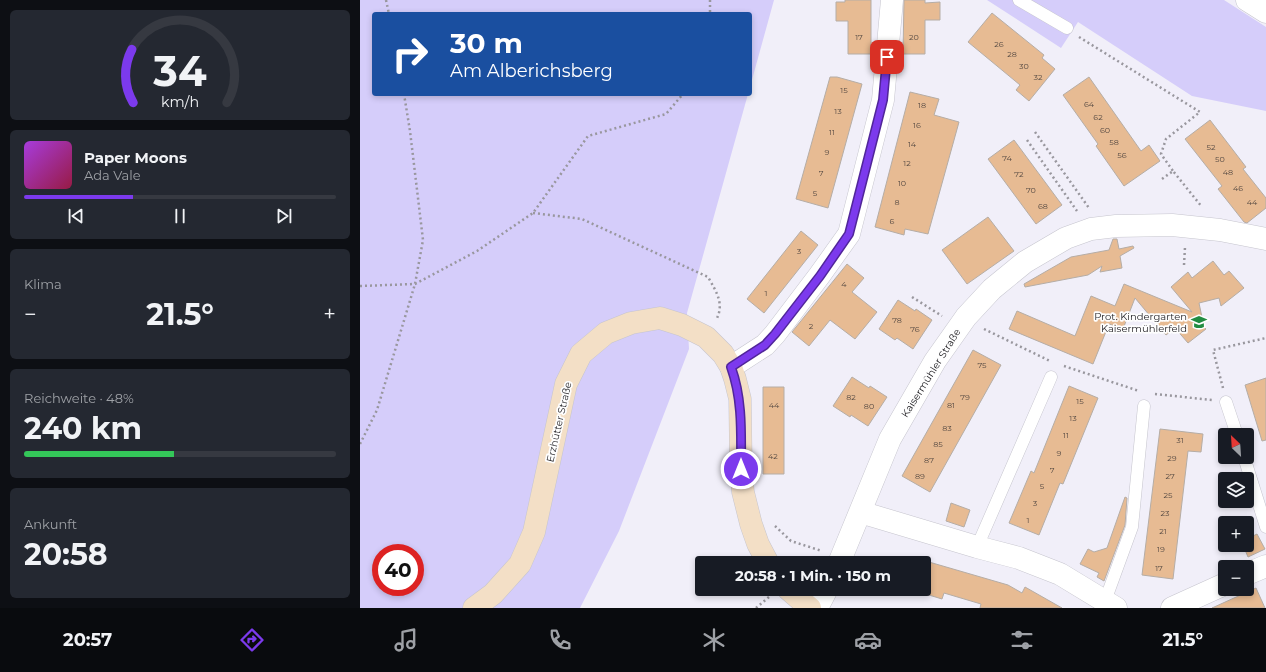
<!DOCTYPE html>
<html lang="de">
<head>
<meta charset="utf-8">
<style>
	:root { --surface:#171b24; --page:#242831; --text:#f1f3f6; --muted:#9ea1a6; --line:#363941; --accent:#7c3aed }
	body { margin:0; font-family:Montserrat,sans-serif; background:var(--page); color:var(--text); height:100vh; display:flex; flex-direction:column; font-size:15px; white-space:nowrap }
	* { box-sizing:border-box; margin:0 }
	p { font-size:13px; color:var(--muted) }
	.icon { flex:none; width:22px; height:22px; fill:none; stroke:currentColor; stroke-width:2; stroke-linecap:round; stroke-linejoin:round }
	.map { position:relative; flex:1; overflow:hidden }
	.sheet { display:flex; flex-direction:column; gap:10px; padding:10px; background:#0d0f14; width:360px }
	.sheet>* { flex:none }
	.top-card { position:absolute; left:12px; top:12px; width:380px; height:84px; border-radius:4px; box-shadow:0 2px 6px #0003; background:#1a4fa0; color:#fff; overflow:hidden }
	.needle { width:26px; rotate:335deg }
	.buttons { position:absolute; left:858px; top:428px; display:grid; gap:8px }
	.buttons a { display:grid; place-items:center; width:36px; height:36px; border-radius:4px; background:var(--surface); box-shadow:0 2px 6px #0003; font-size:20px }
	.speed { position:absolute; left:12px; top:544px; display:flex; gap:8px; font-size:20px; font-weight:700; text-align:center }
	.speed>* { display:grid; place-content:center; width:52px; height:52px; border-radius:50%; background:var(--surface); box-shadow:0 2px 6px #0003; line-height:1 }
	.speed .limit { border:6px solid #d22; background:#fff; color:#111 }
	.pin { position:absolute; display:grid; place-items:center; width:34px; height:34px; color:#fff; margin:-17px; border-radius:8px; box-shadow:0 2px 6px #0006 }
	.me { position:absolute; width:44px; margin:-22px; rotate:0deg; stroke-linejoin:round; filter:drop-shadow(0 0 3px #0008) }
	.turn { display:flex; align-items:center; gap:14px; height:84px; padding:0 12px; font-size:18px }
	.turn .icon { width:52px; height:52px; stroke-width:2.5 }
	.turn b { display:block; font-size:28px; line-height:34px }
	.big { font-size:30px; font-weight:700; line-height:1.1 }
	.sheet .tile { flex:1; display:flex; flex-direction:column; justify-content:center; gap:6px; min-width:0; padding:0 14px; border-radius:6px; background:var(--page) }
	.sheet .dial { align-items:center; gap:0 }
	.dial svg { height:104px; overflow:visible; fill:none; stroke:var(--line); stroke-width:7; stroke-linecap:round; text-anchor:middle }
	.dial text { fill:var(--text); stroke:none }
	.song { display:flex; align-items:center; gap:12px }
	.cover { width:48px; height:48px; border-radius:6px; background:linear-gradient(135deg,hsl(280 70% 55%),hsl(340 70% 35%)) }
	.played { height:4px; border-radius:2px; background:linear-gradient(90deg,var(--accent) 35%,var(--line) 35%) }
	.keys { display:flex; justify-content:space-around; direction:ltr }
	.heat { display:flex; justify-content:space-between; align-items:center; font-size:22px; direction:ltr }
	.charge { height:6px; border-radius:3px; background:linear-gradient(90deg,#34c759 48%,var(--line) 0) }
	.trip { position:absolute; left:335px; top:556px; width:236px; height:40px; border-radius:4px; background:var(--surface); box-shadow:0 2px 6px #0003; font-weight:700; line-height:40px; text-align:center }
	.dock { display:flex; height:64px; justify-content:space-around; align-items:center; background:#090b0e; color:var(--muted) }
	.dock .icon { width:28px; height:28px }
	.dock .active { color:var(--accent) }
	.dock b { font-size:18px; color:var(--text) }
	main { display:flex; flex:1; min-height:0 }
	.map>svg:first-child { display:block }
	.green { fill:#d5cdfa; fill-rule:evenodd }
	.building { fill:#e7bb93; stroke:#b5ada6 }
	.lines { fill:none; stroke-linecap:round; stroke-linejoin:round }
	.lane-casing { stroke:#c6c5ce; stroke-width:13 }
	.street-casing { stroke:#c6c5ce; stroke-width:23 }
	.secondary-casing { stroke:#c6c5ce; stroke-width:23 }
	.path { stroke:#99979e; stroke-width:2.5; stroke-dasharray:2 3; stroke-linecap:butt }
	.lane { stroke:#fff; stroke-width:12 }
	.street { stroke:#fff; stroke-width:22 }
	.secondary { stroke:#f3dfc6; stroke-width:22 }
	.route-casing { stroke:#51269a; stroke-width:10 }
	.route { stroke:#7c3aed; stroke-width:7 }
	.labels { text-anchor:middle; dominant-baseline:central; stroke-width:3.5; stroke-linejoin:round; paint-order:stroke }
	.number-label { font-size:8px; fill:#564a43 }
	.poi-label { font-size:10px; fill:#252428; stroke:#fefefe; text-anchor:end }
	.street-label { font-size:10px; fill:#252428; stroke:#fefefe }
</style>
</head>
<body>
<main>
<section class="sheet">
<div class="tile dial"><svg viewBox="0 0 100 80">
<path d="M14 69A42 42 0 1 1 86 69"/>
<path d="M14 69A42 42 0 0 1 13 28" stroke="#7c3aed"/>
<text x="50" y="56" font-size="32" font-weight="700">34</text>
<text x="50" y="72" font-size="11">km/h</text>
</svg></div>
<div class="tile">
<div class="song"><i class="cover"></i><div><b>Paper Moons</b><p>Ada Vale</p></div></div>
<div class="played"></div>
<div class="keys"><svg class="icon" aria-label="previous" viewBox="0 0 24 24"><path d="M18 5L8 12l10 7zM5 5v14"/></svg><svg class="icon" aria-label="pause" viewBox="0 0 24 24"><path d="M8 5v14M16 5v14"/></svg><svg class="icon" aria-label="next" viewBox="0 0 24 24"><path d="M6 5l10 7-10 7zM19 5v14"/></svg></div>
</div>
<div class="tile"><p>Klima</p>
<div class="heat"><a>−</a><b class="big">21.5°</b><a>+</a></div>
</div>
<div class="tile"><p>Reichweite · 48%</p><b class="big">240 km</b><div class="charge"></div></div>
<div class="tile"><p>Ankunft</p><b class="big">20:58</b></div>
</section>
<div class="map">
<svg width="906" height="608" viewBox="0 0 906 608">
	<rect width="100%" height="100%" fill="#f1eff9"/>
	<path class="green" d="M0 0H414L390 87V14H14V94H388L327 313 329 349 259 531 220 608H0ZM21 553H55V587H21Z
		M627 0H864L906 27V111L832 96 718 22 701 48Z"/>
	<path class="building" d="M485 0H511V54H488V21H476V2H485Z
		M544 0H565V3L580 2V20H565V54H543Z
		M632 13 684 55 682 58 695 69 669 101 656 90 660 85 608 42Z
		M470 77H477L502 84 468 208 436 199Z
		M729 77 781 151 789 145 800 161 764 186 736 146 738 144 703 95Z
		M550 92 579 99 574 115 599 122 568 234 545 229 544 235 515 227Z
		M850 120 886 167 883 169 906 198V208L887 223 884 222 858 189 862 186 825 139Z
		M654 140 702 205 676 224 628 159Z
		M628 217 654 251 607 284 582 250Z
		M441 231 458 245 404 313 387 299Z
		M753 239H757L759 249 773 246 774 248 760 256 762 268 740 272 742 266 728 275 665 287 664 284 711 257 749 250Z
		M853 261 864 275 869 271 884 288 861 306 859 298 839 303 844 327 846 329 828 343 815 328 806 335 775 298 763 329 749 324 733 364 649 329 657 311 715 336 731 296 755 306 764 284 832 312 811 287 828 272 832 278Z
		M487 264 504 278 492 292 517 312 495 339 470 320 449 346 432 332Z
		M538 300 555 311 556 309 572 320 553 349 537 338 535 340 519 329Z
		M613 350 641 365 570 492 542 476Z
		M492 377 509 388 510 386 527 397 508 426 491 415 490 417 473 406Z
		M906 378V440L902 441 885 385Z
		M709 386 738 398 703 484 700 483 679 535 649 523 671 471 674 473Z
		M403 387H424V474H403Z
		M800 429 843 434 841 452 828 451 813 579 782 575Z
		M765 497 767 498 765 525 744 581 737 577 739 573 720 564 728 549 734 552 747 548Z
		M591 503 610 510 604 527 586 521Z
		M897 534 905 549 888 557 883 545H887V539Z
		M569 562 648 585 662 593 665 587 702 608H620L621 604 584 593 582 599 559 592 560 589H564V578Z
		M896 588 905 608H852Z"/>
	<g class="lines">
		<defs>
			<path id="lane" d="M659 0 707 28
				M866 402 877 435
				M884 457 906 527
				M617 547 691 377
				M745 601 772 527 784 406"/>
			<path id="street" d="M887 0 906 12
				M371 367 405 345 415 334 459 276 489 234 523 100 532 0
				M500 512 617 547 659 558 700 574 756 608
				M479 563 530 439 575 361 606 317 632 289 665 262 706 238 731 229 756 226 812 225 860 230 906 239
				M887 574 906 566
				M457 608 467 589
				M812 608 865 584"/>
			<path id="secondary" d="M428 589 450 608
				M114 608 133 594 160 564 174 532 206 384 221 354 246 333 271 323 300 318 322 325 346 337 363 354 371 367 375 379 380 399 381 469 383 492 391 524 398 544 408 563"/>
		</defs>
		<use href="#lane" class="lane-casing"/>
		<use href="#street" class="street-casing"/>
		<use href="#secondary" class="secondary-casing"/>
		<path class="path" d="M26 0 29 14
			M350 0V14
			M719 37 840 112 806 139 801 154 813 171
			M675 132 729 208
			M667 140 717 211
			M802 179 813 171 842 207
			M173 213 222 219 348 277C356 291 365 304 356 320
			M824 265 825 247
			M0 286 55 284 117 251 173 213 228 136 306 114 323 94
			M552 297 582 316
			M624 329 690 361
			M704 366 779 391
			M863 388 853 350 906 338
			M795 394 852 400
			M0 444 17 410 55 284 63 240 50 131 44 94
			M415 526 431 541 462 551
			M396 608 409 597"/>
		<use href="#lane" class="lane"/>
		<use href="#street" class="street"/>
		<use href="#secondary" class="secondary"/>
	</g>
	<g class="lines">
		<defs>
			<path id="route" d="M381 469C381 435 383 400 371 367L405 345 415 334 460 276 489 234 523 100 527 57"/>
		</defs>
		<use href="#route" class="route-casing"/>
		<use href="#route" class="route"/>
	</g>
	<defs>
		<symbol id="school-bare" viewBox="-9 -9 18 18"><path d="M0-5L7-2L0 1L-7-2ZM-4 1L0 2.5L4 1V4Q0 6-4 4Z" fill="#228c42" stroke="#fefefe" stroke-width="2.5" paint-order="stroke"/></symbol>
	</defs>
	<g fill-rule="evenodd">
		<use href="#school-bare" x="828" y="311" width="22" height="22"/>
	</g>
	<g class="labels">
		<g class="number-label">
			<text x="499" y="37">17</text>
			<text x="554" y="37">20</text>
			<text x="639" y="44">26</text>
			<text x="652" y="54">28</text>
			<text x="664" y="66">30</text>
			<text x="678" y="77">32</text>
			<text x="484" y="90">15</text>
			<text x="729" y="104">64</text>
			<text x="562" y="105">18</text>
			<text x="478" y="111">13</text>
			<text x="738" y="117">62</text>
			<text x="557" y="125">16</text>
			<text x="745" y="130">60</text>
			<text x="472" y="132">11</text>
			<text x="754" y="142">58</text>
			<text x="552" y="144">14</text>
			<text x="851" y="147">52</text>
			<text x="467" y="152">9</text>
			<text x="762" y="155">56</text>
			<text x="647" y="158">74</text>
			<text x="860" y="159">50</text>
			<text x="547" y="163">12</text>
			<text x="868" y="172">48</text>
			<text x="461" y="173">7</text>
			<text x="659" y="174">72</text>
			<text x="542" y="183">10</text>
			<text x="878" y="188">46</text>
			<text x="671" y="190">70</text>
			<text x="455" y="193">5</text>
			<text x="537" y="202">8</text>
			<text x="892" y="202">44</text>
			<text x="683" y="206">68</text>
			<text x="532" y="221">6</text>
			<text x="439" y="251">3</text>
			<text x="484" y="284">4</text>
			<text x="406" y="293">1</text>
			<text x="537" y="320">78</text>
			<text x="451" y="326">2</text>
			<text x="555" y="329">76</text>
			<text x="622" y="365">75</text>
			<text x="491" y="397">82</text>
			<text x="605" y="397">79</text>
			<text x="720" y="401">15</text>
			<text x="414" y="405">44</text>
			<text x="591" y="405">81</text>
			<text x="509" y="406">80</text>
			<text x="713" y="418">13</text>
			<text x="587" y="428">83</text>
			<text x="706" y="435">11</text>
			<text x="820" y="440">31</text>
			<text x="578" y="444">85</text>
			<text x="699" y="453">9</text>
			<text x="413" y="456">42</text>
			<text x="812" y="458">29</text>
			<text x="569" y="460">87</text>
			<text x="692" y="470">7</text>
			<text x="560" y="476">89</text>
			<text x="810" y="476">27</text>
			<text x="682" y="486">5</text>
			<text x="808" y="495">25</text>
			<text x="675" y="503">3</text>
			<text x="805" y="513">23</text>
			<text x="668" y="520">1</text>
			<text x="803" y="531">21</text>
			<text x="801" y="549">19</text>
			<text x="799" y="568">17</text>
		</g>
		<g class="poi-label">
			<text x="827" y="316">Prot. Kindergarten<tspan x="827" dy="12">Kaisermühlerfeld</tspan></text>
		</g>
		<g class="street-label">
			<text transform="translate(571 373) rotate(-58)">Kaisermühler Straße</text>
			<text transform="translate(199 422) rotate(-77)">Erzhütter Straße</text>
		</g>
	</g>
</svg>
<div class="buttons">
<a><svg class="needle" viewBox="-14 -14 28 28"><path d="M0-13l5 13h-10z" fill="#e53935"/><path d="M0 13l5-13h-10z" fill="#9ea1a6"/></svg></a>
<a><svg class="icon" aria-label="layers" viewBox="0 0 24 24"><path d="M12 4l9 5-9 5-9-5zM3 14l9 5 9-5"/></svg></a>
<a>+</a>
<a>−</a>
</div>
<div class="speed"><div class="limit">40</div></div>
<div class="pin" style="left:527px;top:57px;background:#d93025"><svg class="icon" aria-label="arrive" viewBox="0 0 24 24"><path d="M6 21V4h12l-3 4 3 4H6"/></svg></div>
<svg class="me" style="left:381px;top:469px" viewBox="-20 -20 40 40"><circle r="17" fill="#7c3aed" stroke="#fff" stroke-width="3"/><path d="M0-11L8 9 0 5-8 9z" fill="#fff"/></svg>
<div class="trip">20:58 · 1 Min. · 150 m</div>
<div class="top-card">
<div class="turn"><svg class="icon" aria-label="right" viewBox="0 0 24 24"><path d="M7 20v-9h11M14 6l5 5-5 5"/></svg><div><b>30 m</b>Am Alberichsberg</div></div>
</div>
</div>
</main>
<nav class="dock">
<b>20:57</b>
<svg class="icon active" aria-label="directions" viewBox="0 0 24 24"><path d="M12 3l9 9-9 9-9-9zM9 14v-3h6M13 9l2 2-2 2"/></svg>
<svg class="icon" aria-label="music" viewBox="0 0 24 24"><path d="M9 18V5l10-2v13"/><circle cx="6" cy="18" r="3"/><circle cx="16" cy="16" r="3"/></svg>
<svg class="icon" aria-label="phone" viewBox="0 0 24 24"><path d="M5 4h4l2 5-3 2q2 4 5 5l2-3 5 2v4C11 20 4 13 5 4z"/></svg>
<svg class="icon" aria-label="climate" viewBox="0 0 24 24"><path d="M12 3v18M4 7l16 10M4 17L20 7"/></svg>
<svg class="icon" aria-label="car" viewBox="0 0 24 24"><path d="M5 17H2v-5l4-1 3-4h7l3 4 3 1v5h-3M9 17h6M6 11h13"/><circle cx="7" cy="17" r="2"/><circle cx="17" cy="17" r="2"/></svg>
<svg class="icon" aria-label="filters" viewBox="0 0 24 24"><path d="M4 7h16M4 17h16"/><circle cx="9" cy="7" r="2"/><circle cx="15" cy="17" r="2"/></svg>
<b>21.5°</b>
</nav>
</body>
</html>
